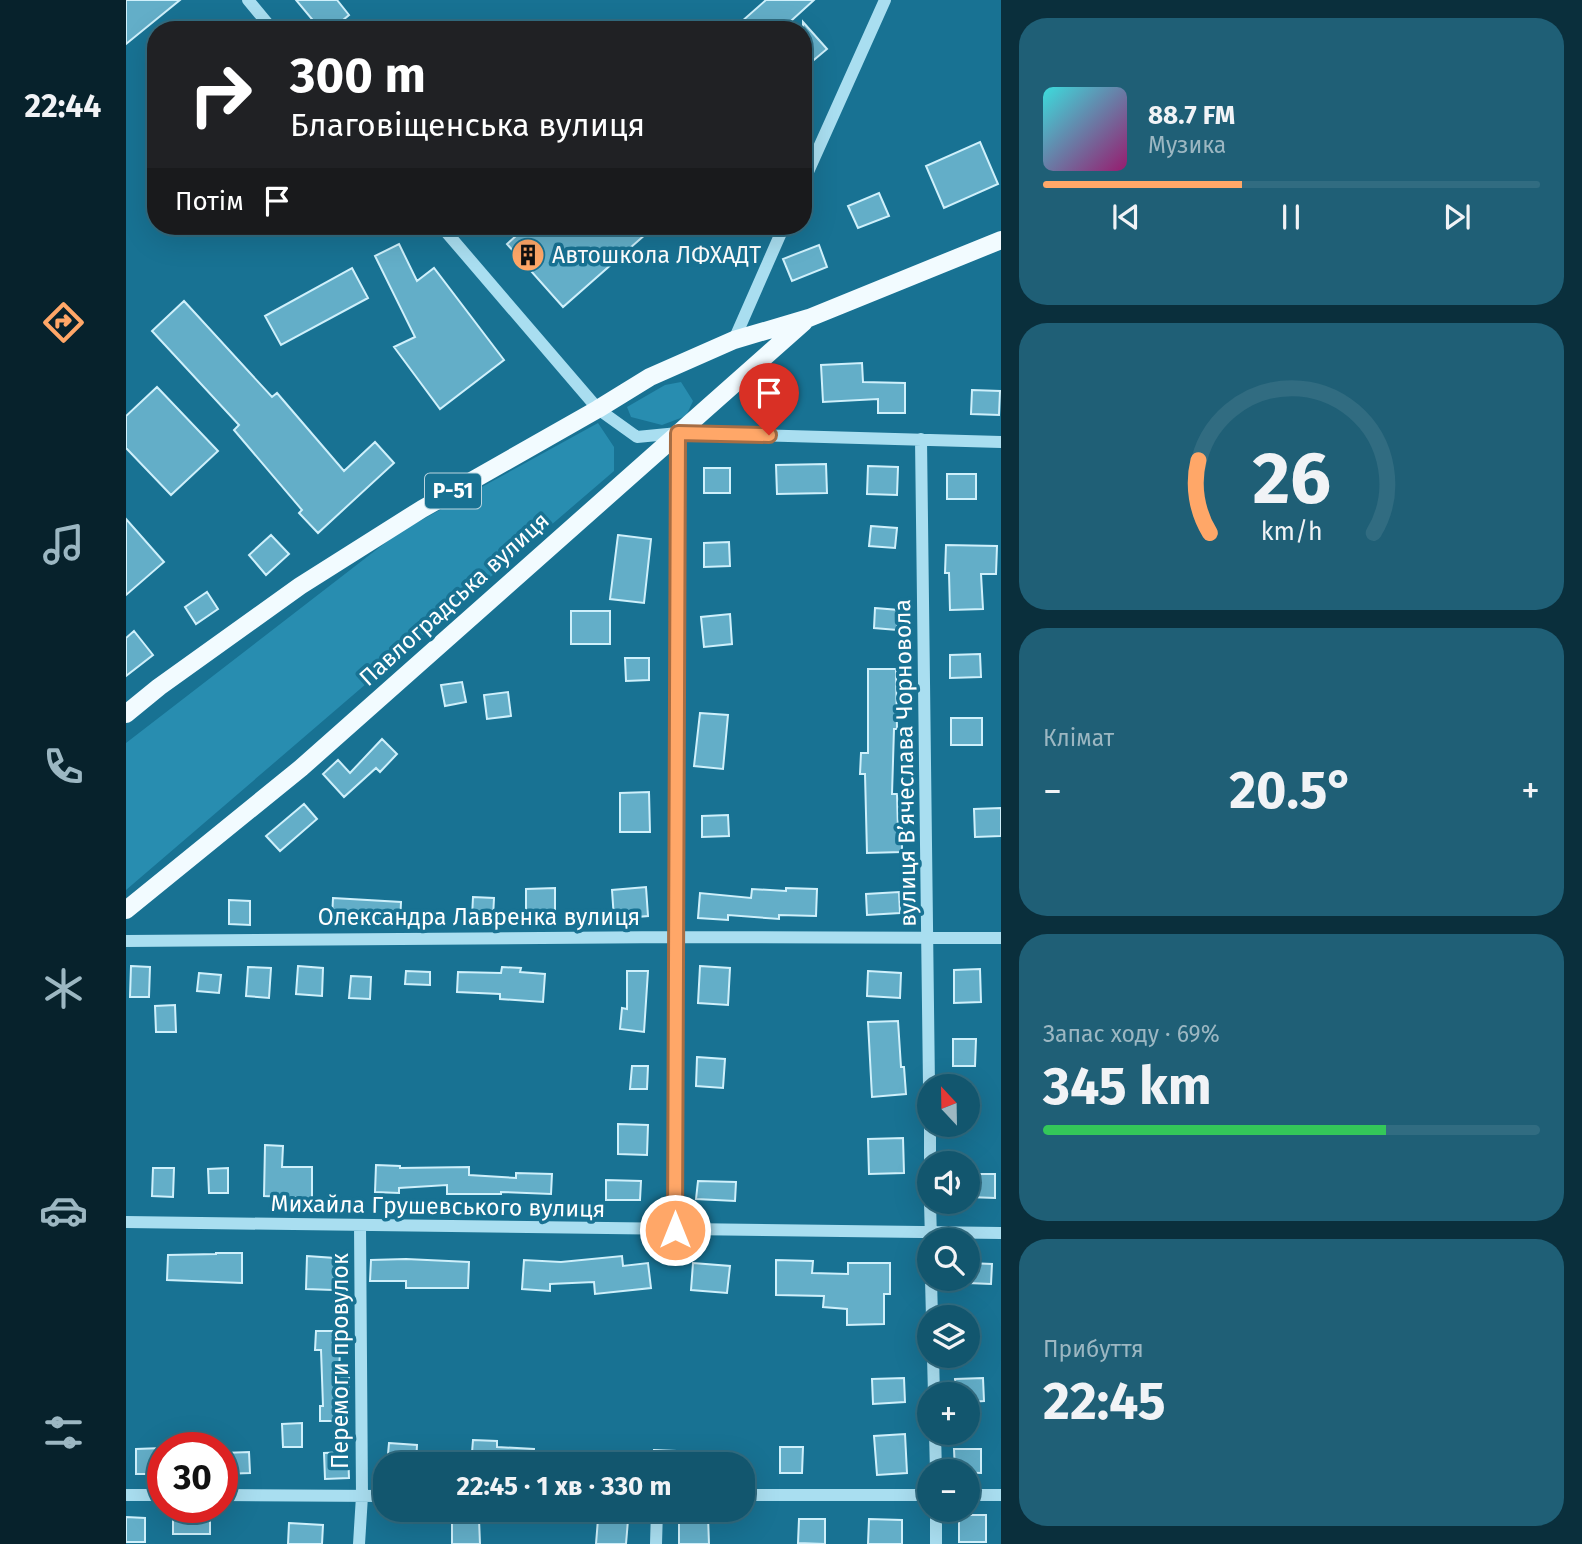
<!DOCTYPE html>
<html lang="uk">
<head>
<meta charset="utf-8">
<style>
	:root { --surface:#12566e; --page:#1f5f76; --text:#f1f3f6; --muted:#9cb7c2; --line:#316c81; --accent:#ffa768 }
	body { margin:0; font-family:"Fira Sans",sans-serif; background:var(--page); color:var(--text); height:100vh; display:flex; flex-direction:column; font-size:26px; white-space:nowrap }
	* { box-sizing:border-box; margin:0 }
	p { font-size:23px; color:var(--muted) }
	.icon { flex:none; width:38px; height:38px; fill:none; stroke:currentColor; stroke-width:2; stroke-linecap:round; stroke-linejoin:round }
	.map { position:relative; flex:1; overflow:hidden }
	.drawer { display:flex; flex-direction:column; gap:18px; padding:18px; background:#0a2f3c; width:581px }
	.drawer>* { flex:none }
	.hud { position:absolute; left:21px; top:21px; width:665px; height:214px; border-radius:28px; box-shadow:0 7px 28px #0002,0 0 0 2px var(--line); background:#202124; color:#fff; overflow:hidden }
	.needle { width:46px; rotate:338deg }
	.buttons { position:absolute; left:791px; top:1074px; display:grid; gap:14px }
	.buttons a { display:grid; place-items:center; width:63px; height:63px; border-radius:50%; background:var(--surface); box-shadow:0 7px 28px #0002,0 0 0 2px var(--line); font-size:35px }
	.speed { position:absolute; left:21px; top:1432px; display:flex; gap:14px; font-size:35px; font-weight:700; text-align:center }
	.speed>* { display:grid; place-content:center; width:91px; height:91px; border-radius:50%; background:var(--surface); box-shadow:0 7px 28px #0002,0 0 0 2px var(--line); line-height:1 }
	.speed .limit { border:10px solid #d22; background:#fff; color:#111 }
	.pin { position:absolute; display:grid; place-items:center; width:60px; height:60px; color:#fff; margin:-72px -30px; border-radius:50% 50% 50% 0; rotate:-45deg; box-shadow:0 0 7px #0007 }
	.pin .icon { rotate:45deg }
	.me { position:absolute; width:77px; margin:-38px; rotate:0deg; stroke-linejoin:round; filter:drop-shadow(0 0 5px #0008) }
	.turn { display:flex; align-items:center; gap:24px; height:147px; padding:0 28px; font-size:32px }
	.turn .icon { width:91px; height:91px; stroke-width:2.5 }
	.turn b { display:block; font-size:49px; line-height:60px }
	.then { display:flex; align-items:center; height:66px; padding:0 28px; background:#0003; gap:14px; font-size:26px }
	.big { font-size:52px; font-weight:700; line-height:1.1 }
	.drawer .tile { flex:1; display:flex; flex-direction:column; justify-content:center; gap:10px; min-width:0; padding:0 24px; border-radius:28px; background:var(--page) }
	.drawer .dial { align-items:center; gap:0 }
	.dial svg { height:182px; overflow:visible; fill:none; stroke:var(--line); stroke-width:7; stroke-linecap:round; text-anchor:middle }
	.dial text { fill:var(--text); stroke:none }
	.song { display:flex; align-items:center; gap:21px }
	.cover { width:84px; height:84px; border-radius:10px; background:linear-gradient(135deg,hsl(180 70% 55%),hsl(320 70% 35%)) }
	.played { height:7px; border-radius:4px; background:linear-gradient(90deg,var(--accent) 40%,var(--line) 40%) }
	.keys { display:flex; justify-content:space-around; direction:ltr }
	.heat { display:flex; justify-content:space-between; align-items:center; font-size:38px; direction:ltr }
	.charge { height:10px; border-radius:5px; background:linear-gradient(90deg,#34c759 69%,var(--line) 0) }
	.trip { position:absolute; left:247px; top:1452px; width:382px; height:70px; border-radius:28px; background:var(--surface); box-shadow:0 7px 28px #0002,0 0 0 2px var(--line); font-weight:700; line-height:70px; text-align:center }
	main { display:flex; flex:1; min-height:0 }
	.menu { display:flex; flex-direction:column; width:126px; justify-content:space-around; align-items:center; background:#07222c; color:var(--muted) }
	.menu .icon { width:49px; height:49px }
	.menu .selected { color:var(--accent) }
	.menu b { font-size:32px; color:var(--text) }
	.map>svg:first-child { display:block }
	.green { fill:#288db0 }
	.building { fill:#63aec8; stroke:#cff0fb; stroke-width:2 }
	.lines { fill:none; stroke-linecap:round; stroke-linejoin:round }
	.minor { stroke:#a9def0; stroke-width:12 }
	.major { stroke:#f2fbff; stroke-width:18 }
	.route-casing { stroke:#a66d44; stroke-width:18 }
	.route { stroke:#ffa768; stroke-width:12 }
	.labels { text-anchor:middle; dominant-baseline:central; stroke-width:7; stroke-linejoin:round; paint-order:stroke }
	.shield { fill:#187293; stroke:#bad5df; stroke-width:2 }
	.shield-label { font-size:21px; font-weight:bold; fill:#fff }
	.poi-label { font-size:23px; fill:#fff; stroke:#187293; text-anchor:start }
	.street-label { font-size:23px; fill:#fff; stroke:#187293 }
</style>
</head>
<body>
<main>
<nav class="menu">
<b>22:44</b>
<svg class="icon selected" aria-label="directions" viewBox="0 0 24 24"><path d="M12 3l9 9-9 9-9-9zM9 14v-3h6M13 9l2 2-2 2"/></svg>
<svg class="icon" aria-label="music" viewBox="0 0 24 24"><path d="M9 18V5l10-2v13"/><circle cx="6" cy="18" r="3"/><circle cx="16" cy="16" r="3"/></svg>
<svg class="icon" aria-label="phone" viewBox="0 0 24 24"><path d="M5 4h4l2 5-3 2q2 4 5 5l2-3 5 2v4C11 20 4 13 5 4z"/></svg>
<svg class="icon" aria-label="climate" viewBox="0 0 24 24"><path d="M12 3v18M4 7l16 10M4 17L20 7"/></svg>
<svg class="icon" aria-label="car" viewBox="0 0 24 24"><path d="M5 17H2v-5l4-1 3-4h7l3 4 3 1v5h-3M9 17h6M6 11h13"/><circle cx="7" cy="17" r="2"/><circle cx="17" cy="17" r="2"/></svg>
<svg class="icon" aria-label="filters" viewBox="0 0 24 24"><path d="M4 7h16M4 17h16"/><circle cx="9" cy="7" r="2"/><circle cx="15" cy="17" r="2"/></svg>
</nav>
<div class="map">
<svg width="875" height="1544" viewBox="0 0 875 1544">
	<rect width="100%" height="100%" fill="#187293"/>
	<path class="green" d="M555 382 567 401 560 416 536 425 505 417 501 407 539 385Z
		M472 423 488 447V471L0 890V743L272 533Z"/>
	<path class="building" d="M0 0H54L0 44Z
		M170 0H211L223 15 205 30H195Z
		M640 0H688L655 30H606Z
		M677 22 701 49 677 69Z
		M854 142 872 184 818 208 800 166Z
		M753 193 763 216 732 228 722 206Z
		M401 226H529L437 307 381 244Z
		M273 244 291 281 308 268 378 360 314 409 268 347 289 337 249 256Z
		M693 245 701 267 666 281 657 259Z
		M226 268 242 298 155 345 139 316Z
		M58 301 146 397 151 393 218 471 249 442 268 463 192 533 173 513 176 510 108 430 113 425 26 331Z
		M736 363 737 382 779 383V413H752V399L697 402 695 365Z
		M31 387 92 451 45 495 0 448V416Z
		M846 390 874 391 873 415 845 414Z
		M700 464 701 493 651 494 650 465Z
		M742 466 772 467 771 495 741 494Z
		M578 468H604V493H578Z
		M821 474H850V499H821Z
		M0 519 38 562 0 595Z
		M745 526 771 528 769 548 743 546Z
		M145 535 163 554 140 575 123 555Z
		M492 535 525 539 518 603 484 599Z
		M603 542 604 566 578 567V543Z
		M820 545 871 546 870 574H855L857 609 824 610 823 573H819Z
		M81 592 92 609 70 624 59 607Z
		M749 608 773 610 771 630 748 628Z
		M445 611H484V644H445Z
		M604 614 606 644 578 647 575 617Z
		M8 631 27 655 0 676V638Z
		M854 654 855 677 824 678V655Z
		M499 658H523V680L500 681Z
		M742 669H770L771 729H768L766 794H771L772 831H776V852L741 853 739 774H734L735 753H742Z
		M336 682 340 702 319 706 315 685Z
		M382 692 385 716 361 719 358 695Z
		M574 713 602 715 597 769 568 766Z
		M825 718H856V745H825Z
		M256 739 271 754 254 772 250 768 218 797 197 774 212 760 224 773Z
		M523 792 524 832H494V793Z
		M178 804 191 819 154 851 140 836Z
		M875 808V836L849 837 848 809Z
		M602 815 603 836 576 837V816Z
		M520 887 522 916 488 919 486 890Z
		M429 888V922L400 923V889Z
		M660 888 691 889 690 916 653 915V919L602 915V920L572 918 574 893 625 898 626 889 660 891Z
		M773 892 774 913 741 915 740 894Z
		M347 897 368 898 367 918 346 917Z
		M207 898 275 902 274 924 206 918Z
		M103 900 124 901V925L103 924Z
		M5 966 24 967 23 997H4Z
		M172 966 197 968 196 996 170 994Z
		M574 966 604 968 602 1005 572 1003Z
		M122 967 145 968 143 998 120 996Z
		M376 967 395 968 394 972 419 974 417 1002 374 999V994L331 992 332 972 375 973Z
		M854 969 855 1002 828 1003V970Z
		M280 971 304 972V985L279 984Z
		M501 971H522L518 1032 494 1029 496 1008 501 1009Z
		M742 971 775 973 774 998 741 996Z
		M73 973 95 975 93 993 71 991Z
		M225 976 245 977 244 999 223 998Z
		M49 1005 50 1032H30L29 1006Z
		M772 1021 775 1067H778L780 1094 746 1097 742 1022Z
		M827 1039H850L849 1066H827Z
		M571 1057 599 1059 597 1088 570 1086Z
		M506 1066H522L521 1089H504Z
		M492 1124 522 1125 521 1155 492 1154Z
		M777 1138 778 1173 743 1174 742 1139Z
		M139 1145 157 1146 156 1167H186V1198L138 1196Z
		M250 1165 274 1166V1168L343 1167V1175L390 1178V1173L426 1174 425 1194 375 1192V1194H321V1185L273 1188V1193L249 1192Z
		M27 1168H48L47 1197 26 1196Z
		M102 1168V1193H83L82 1169Z
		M842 1174H869V1198L842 1197Z
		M480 1180 515 1181 514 1200H480Z
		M572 1181 610 1182 609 1201 570 1199Z
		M90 1253H116V1283L41 1280 42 1255 90 1254Z
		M181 1256 209 1258 207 1290 180 1289Z
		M496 1256 497 1266 522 1263 525 1288 469 1294 468 1282 424 1284V1291L396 1289 398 1260 435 1262Z
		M280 1259 343 1262 342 1288H280V1281H244L245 1260Z
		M650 1260 687 1261 686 1273 722 1274V1263H764V1294H758V1324L721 1325V1309L697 1307 698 1296 650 1295Z
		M567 1263 604 1266 601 1293 565 1290Z
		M842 1263 866 1264 865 1284 842 1283Z
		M190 1331H215L213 1372 223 1371V1421H194V1406H197L195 1350H189Z
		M778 1378 779 1402 747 1404 746 1379Z
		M857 1378 858 1401 842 1402V1395H830L829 1379Z
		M176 1423V1447H157L156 1424Z
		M779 1434 781 1473 751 1475 748 1436Z
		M347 1440 371 1441V1447L408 1449 407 1465H345Z
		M263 1443 291 1445 290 1465H261Z
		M654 1447H677L676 1473H654Z
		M36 1448 37 1474H10V1449Z
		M828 1449H855V1473L829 1472Z
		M528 1450 550 1451 549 1465H527Z
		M123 1452 124 1473 97 1474V1453Z
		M222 1452 223 1478 199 1479 198 1453Z
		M833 1515H860V1542H833Z
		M47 1516H84V1534H47Z
		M582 1516 583 1544H553V1517Z
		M0 1517 19 1518V1542H0Z
		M326 1519H353L354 1544H326Z
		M472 1519 502 1520 500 1544H470Z
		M673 1519H699V1544L672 1543Z
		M743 1519 776 1520V1544H742Z
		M163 1523 197 1525 196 1544H162Z"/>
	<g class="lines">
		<path class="minor" d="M122 0 147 30
			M677 183 759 0
			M315 226 472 409 511 437 552 433 875 442
			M608 340 658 226
			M795 439 803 1087
			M0 941 550 937 875 938
			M804 1125V1164
			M804 1202 805 1240
			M0 1222 875 1233
			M549 1230 552 433
			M805 1279 806 1318
			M807 1356 808 1395
			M809 1433 810 1472
			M0 1495H37
			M96 1495 259 1496
			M616 1495H803
			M842 1495H875
			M233 1544 236 1496 234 1225
			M530 1544 531 1510
			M810 1544V1510"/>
		<path class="major" d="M0 714 33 687 174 586 296 509 472 409 524 377 608 340 683 318 875 240
			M0 910 175 768 678 322"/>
	</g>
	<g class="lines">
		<defs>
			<path id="route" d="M549 1230 552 433 643 435"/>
		</defs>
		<use href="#route" class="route-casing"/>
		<use href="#route" class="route"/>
	</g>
	<defs>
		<symbol id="building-disc" viewBox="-11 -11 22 22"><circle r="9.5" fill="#ffa768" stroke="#187293"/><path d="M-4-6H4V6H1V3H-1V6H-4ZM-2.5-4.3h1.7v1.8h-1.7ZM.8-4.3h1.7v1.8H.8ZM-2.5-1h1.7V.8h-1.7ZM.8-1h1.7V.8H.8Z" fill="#111"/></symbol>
	</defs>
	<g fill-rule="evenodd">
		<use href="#building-disc" x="383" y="236" width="38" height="38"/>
	</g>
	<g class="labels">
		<rect class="shield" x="299" y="473.5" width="56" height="35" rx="5"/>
		<g class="shield-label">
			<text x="327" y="491">Р-51</text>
		</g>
		<g class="poi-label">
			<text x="426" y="255">Автошкола ЛФХАДТ</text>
		</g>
		<g class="street-label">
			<text transform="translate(328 599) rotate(-42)">Павлоградська вулиця</text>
			<text transform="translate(779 763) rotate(-91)">вулиця В’ячеслава Чорновола</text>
			<text x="353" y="917">Олександра Лавренка вулиця</text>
			<text transform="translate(312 1206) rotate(1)">Михайла Грушевського вулиця</text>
			<text transform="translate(214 1361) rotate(-90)">Перемоги провулок</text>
		</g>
	</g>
</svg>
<div class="buttons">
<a><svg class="needle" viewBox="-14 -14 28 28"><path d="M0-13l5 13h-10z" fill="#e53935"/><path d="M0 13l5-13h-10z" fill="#9cb7c2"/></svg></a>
<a><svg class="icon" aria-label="sound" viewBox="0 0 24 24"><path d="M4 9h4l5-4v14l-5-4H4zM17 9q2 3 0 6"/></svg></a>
<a><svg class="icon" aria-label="search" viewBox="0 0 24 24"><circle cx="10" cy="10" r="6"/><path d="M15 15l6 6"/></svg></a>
<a><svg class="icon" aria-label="layers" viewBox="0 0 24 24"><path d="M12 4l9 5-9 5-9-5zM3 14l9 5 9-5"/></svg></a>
<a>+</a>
<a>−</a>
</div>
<div class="speed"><div class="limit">30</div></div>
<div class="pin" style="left:643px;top:435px;background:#d93025"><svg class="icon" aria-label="arrive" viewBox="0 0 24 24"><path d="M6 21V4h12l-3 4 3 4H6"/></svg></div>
<svg class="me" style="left:549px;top:1230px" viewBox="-20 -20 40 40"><circle r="17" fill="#ffa768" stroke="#fff" stroke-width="3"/><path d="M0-11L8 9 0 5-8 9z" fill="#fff"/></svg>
<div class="trip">22:45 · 1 хв · 330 m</div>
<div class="hud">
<div class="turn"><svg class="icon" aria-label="right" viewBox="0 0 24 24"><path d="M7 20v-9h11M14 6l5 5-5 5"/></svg><div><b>300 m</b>Благовіщенська вулиця</div></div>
<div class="then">Потім<svg class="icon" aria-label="arrive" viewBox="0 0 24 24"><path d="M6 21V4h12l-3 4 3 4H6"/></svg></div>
</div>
</div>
<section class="drawer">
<div class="tile">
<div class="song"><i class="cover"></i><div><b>88.7 FM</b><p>Музика</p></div></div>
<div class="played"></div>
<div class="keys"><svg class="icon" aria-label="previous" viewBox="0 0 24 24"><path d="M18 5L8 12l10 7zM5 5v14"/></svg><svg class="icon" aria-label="pause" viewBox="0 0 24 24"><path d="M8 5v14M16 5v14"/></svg><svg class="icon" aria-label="next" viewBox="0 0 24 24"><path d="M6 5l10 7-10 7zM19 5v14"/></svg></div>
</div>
<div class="tile dial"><svg viewBox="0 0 100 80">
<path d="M14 69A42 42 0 1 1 86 69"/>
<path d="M14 69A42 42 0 0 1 9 37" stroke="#ffa768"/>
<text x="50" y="56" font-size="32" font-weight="700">26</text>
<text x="50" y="72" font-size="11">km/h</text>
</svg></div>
<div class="tile"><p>Клімат</p>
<div class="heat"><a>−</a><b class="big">20.5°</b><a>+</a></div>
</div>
<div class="tile"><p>Запас ходу · 69%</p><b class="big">345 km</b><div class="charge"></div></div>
<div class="tile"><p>Прибуття</p><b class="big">22:45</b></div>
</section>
</main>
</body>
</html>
